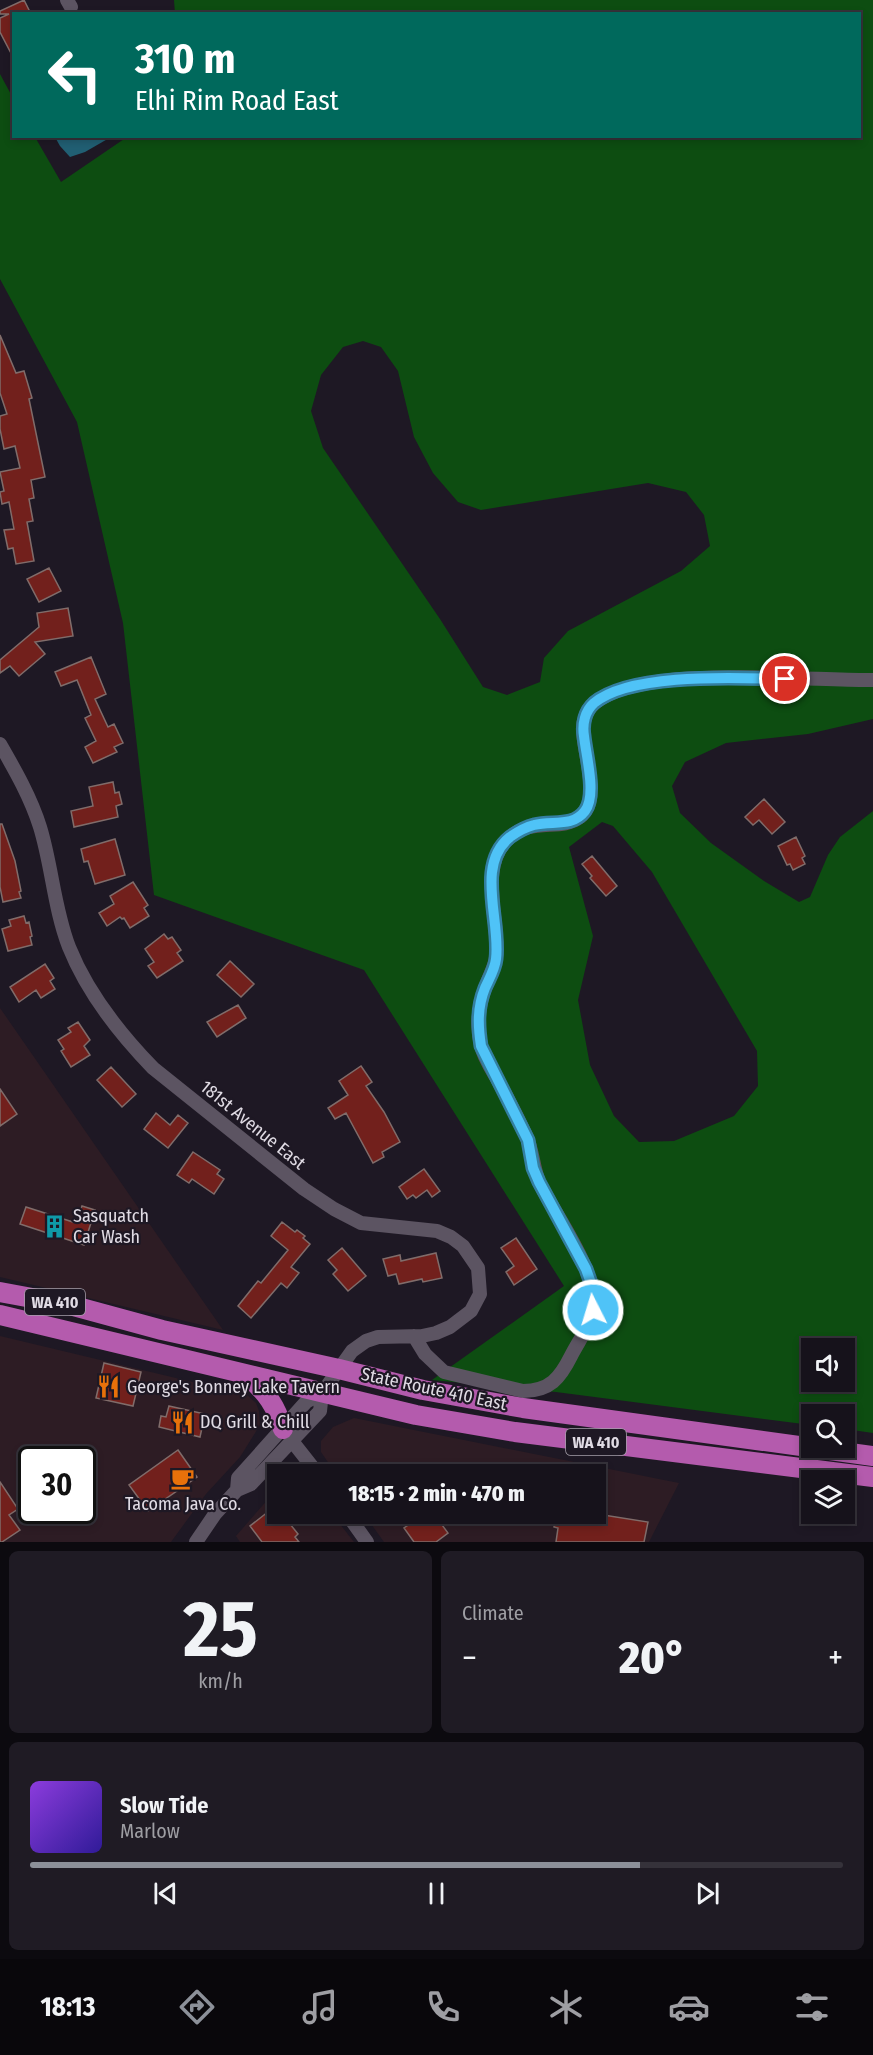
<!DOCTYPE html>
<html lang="en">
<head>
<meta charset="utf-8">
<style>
	:root { --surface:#16121b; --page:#1f1b24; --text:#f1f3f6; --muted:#9e9ea3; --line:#35323a; --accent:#8c9099 }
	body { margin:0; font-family:"Fira Sans Condensed",sans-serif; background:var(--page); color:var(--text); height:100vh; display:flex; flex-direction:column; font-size:22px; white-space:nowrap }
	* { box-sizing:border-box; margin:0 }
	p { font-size:20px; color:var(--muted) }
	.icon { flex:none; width:33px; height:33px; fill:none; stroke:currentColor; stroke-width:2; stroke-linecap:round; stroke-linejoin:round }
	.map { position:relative; height:1542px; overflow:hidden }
	.panel { display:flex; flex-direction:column; gap:9px; padding:9px; background:#0c0a0f; flex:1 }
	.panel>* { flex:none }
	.top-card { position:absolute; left:12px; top:12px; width:849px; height:126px; border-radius:0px; box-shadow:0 3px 9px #0003,0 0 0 2px var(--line); background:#00695c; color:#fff; overflow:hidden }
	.fabs { position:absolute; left:801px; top:1338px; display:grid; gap:12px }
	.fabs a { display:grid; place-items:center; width:54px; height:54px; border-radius:0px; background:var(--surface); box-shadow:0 3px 9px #0003,0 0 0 2px var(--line); font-size:30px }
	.speed { position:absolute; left:18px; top:1446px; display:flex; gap:12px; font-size:30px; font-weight:700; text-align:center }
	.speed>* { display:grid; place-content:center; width:78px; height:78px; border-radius:50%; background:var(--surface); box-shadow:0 3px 9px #0003,0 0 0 2px var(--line); line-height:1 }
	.speed .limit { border:3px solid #111; border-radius:9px; background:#fff; color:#111 }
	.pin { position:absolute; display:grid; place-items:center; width:51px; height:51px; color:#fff; margin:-26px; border:3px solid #fff; border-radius:50%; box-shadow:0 2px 6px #0007 }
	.me { position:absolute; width:66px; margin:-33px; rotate:355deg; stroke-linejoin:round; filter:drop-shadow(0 0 4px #0008) }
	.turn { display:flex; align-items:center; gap:21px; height:126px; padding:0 24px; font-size:27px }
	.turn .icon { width:78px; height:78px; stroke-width:2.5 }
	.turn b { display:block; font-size:42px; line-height:51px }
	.big { font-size:45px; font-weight:800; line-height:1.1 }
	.panel .card { flex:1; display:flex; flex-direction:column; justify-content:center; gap:9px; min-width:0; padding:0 21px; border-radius:9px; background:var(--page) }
	.panel .dial { align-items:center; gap:0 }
	.dial b { font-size:78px; line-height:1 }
	.song { display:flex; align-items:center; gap:18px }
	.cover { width:72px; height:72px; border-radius:9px; background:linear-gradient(135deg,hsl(270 70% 55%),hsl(250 70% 35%)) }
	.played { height:6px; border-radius:3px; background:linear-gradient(90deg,var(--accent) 75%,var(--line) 75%) }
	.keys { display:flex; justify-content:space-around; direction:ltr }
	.heat { display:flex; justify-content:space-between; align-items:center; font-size:33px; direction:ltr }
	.panel .tiles { flex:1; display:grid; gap:9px; grid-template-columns:1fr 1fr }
	.card:last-child { grid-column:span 2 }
	.trip { position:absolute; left:267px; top:1464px; width:339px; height:60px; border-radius:0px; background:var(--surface); box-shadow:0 3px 9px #0003,0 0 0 2px var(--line); font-weight:800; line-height:60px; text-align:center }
	.tabs { display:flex; height:96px; justify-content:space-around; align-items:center; background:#09070b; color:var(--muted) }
	.tabs .icon { width:42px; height:42px }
	.tabs .active { color:var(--accent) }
	.tabs b { font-size:27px; color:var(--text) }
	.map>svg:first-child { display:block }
	.commercial { fill:#2d1c24; fill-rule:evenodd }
	.green { fill:#0d4d11; fill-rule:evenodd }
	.water { fill:#215f73 }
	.building { fill:#72201c; stroke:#806c6a; stroke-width:1.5 }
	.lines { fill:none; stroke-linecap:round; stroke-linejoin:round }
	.minor { stroke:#5c5462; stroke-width:14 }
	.highway { stroke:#b45bad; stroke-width:20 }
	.route-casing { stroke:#337fa1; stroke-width:15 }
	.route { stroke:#4fc3f7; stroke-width:10 }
	.labels { text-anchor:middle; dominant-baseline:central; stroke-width:4.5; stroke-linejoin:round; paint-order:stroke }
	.shield { fill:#1e1824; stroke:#a6a0aa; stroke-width:1.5 }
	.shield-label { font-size:16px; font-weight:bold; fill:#e0dbe4 }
	.street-label { font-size:18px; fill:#e0dbe4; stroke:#1e1824 }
	.poi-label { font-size:18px; fill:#e0dbe4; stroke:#1e1824; text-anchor:start }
</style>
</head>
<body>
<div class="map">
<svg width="873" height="1542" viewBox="0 0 873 1542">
	<rect width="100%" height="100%" fill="#1e1824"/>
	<path class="commercial" d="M0 1008 223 1330 0 1277Z
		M0 1336 247 1395 256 1403 259 1411 260 1425 240 1457 206 1494 171 1542H0ZM32 1460H82V1510H32Z
		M354 1418 679 1483 649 1542H384L364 1514H596V1474H336L321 1452V1441L333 1427Z
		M277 1489 278 1514H332L354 1542H240L236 1536Z"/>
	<path class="green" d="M174 0H873V719L808 734 726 743 685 762 672 786 680 813 711 843 764 881 799 902 810 897 828 855 840 837 873 811V1433L845 1429 844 1414H812L811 1425 556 1392 432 1380 564 1286 364 970 154 895 123 623 77 422 0 279V74L13 98 14 136 35 137 61 182 127 137 860 136V14H175ZM363 341 381 347 398 371 414 437 433 473 458 502 481 510 648 483 686 492 704 515 710 546 681 571 568 631 544 658 540 682 507 695 483 687 440 619 323 448 311 411 321 375 343 347ZM602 822 613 826 652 872 757 1051 758 1086 734 1116 674 1141 639 1142 614 1116 590 1065 578 1000 593 936 569 847ZM812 1348H844V1382H812Z"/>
	<path class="water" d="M55 137H111L85 152 70 157 60 146Z"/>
	<path class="building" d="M24 0 31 14H14V59L0 32V18L9 14H0V11Z
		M0 335 16 373 24 371 32 398 29 399 45 477 31 480 34 498 29 499 33 521 27 522 34 561 16 564 13 548 8 549 4 530 14 529 9 502 2 504 0 492 4 491 0 472 20 468 15 446 4 449 0 429V416L7 414 0 393Z
		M49 568 61 591 39 602 27 579Z
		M68 608 73 636 35 642 45 654 19 676 10 666 0 673V660L39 627 37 613Z
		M91 657 106 694 95 699 108 727 114 724 123 743 114 747 117 752 93 763 85 747 96 741 85 718 91 715 77 680 61 686 55 672Z
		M113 782 115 793 119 792 122 804 116 806 118 817 74 827 71 811 93 806 89 787Z
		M764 799 785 822 772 834 759 820 753 825 745 817Z
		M0 824H2L15 861 21 891 19 892 21 898 3 902 0 887Z
		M796 837 805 856 802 858 805 864 793 870 790 864 787 865 778 846Z
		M115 839 125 875 95 884 88 861 84 862 81 849Z
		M592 856 617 886 606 896 590 878 592 876 582 864Z
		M133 882 148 905 144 908 149 916 130 928 124 918 122 919 120 917 107 926 99 913 114 904 110 896Z
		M24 916 26 923 29 922 32 936 30 937 32 945 8 951 2 929 11 926 9 920Z
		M164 934 168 939 172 937 181 950 177 953 183 961 157 978 148 966 154 962 145 949Z
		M230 961 254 984 241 997 217 975Z
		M45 964 54 978 50 981 55 989 41 998 36 990 19 1002 10 987Z
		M238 1005 246 1018 217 1037 207 1022Z
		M78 1022 90 1040 84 1046 90 1055 71 1067 61 1051 64 1049 58 1040 71 1032 68 1028Z
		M361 1066 372 1082 366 1086 384 1112 400 1142 382 1152 384 1157 373 1163 346 1113 335 1119 328 1108 348 1095 339 1081Z
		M111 1067 136 1094 122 1107 97 1080Z
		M0 1089 17 1114 0 1126Z
		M156 1113 170 1125 178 1115 188 1123 168 1148 144 1129Z
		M193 1152 220 1170 217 1174 224 1179 214 1194 192 1179 189 1183 177 1175Z
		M424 1169 440 1191 432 1197 427 1190 416 1198 413 1195 407 1199 399 1187Z
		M82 1206 95 1210 84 1245 20 1224 26 1207 76 1223Z
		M282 1222 295 1232 297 1230 305 1236 303 1238 310 1244 291 1267 299 1273 287 1288 281 1283 251 1318 238 1306 258 1281 261 1283 288 1250 271 1236Z
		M516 1238 537 1269 514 1285 506 1272 514 1266 501 1248Z
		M342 1248 366 1276 348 1291 333 1274 337 1270 328 1260Z
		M436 1253 442 1278 423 1282 422 1279 399 1284 396 1274 388 1276 383 1259 400 1255 401 1261Z
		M104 1363 141 1372 133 1406 96 1398Z
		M169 1406 205 1414 200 1437 159 1427 161 1416 166 1417Z
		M178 1450 197 1477 148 1511 129 1485Z
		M395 1463 427 1470 426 1474H393Z
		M0 1482 18 1509 9 1515 20 1530 2 1542H0Z
		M278 1504V1514H282L298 1534 295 1537 299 1542H262L250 1526Z
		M424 1514H434L448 1533 436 1542H414L404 1528Z
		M556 1514H597L648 1522 644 1542H556L558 1528 554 1527Z"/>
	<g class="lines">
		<path class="minor" d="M67 0 71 7
			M0 744C15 770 31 798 40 827 52 866 54 908 69 947 87 992 120 1034 153 1068L304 1189 334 1209 361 1223 437 1231 451 1237 463 1246 478 1268 480 1294 471 1311 450 1327 436 1333 422 1336 378 1337 366 1341 352 1351 322 1393 306 1402 238 1478 237 1490
			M414 1336 425 1354 444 1372 523 1391C550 1391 560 1378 571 1356 578 1342 590 1326 593 1311 600 1274 555 1215 539 1182 533 1167 533 1152 527 1138 518 1117 507 1097 496 1077 490 1067 483 1056 481 1045 475 1023 479 1003 487 983 490 974 495 966 496 957 500 922 479 871 505 842 530 814 559 833 580 817 602 801 583 753 583 730 583 719 587 709 596 702 645 664 808 681 873 680
			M292 1441 318 1474
			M347 1514 367 1542
			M196 1542 215 1514 237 1490 251 1484 320 1411 322 1393"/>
		<path class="highway" d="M0 1292 70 1305 162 1330 339 1369 423 1390 523 1408 873 1456
			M0 1315 416 1415 515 1432 873 1477
			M248 1377C267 1392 276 1407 283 1429"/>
	</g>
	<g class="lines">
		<defs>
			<path id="route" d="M593 1310 592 1286 586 1269 539 1182 533 1168 528 1140 481 1046C478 1026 477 1008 485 988 489 979 495 969 496 959 501 921 475 865 510 837 517 832 526 827 534 825 552 820 572 828 585 811 597 795 586 756 584 736 582 724 585 711 594 703 631 672 738 678 785 679"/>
		</defs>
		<use href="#route" class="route-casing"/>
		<use href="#route" class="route"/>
	</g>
	<defs>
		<symbol id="building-bare" viewBox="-9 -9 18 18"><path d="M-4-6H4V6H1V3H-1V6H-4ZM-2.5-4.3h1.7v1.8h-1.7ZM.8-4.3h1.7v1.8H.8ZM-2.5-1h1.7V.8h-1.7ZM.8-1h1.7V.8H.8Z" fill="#0f9aa8" stroke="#1e1824" stroke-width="2.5" paint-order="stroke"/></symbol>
		<symbol id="restaurant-bare" viewBox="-9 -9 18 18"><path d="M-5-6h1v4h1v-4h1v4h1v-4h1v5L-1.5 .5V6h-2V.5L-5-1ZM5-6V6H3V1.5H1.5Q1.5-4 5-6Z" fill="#e8710a" stroke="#1e1824" stroke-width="2.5" paint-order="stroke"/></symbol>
		<symbol id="cafe-bare" viewBox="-9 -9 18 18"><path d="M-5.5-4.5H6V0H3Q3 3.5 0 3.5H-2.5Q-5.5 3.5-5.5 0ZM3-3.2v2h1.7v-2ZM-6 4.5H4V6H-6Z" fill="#e8710a" stroke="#1e1824" stroke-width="2.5" paint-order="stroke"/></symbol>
	</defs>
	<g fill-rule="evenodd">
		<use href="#building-bare" x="38" y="1210" width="33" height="33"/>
		<use href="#restaurant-bare" x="92" y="1370" width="33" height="33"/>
		<use href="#restaurant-bare" x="166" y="1406" width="33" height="33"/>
		<use href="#cafe-bare" x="166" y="1462" width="33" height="33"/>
	</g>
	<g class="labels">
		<g class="shield">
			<rect x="25" y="1289" width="60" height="26" rx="4.5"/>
			<rect x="566" y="1429" width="60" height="26" rx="4.5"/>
		</g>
		<g class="shield-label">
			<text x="55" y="1302">WA 410</text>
			<text x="596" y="1442">WA 410</text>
		</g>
		<g class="street-label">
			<text transform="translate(253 1125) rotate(39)">181st Avenue East</text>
			<text transform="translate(434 1389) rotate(12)">State Route 410 East</text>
		</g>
		<g class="poi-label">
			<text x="73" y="1216">Sasquatch<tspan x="73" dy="21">Car Wash</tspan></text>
			<text x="127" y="1387">George's Bonney Lake Tavern</text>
			<text x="200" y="1422">DQ Grill &amp; Chill</text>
			<text x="183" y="1504" text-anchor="middle">Tacoma Java Co.</text>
		</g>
	</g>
</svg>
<div class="fabs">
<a><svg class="icon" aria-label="sound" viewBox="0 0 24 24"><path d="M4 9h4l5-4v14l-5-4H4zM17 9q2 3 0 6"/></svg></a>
<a><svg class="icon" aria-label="search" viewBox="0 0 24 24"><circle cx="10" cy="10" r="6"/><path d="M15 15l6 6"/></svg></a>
<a><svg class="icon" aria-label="layers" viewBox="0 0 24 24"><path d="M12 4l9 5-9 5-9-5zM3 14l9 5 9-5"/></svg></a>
</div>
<div class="speed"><div class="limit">30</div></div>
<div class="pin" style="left:785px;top:679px;background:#d93025"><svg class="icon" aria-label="arrive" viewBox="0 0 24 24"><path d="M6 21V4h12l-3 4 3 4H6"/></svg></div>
<svg class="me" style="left:593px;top:1310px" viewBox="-20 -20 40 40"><circle r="17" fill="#4fc3f7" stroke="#fff" stroke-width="3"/><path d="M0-11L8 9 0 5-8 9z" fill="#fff"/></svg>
<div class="trip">18:15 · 2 min · 470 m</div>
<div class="top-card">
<div class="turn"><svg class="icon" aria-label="left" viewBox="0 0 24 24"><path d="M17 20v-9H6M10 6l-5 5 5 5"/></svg><div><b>310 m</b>Elhi Rim Road East</div></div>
</div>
</div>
<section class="panel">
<div class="tiles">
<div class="card dial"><b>25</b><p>km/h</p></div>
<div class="card"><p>Climate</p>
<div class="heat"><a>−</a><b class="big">20°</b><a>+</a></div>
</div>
<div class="card">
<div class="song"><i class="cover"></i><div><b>Slow Tide</b><p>Marlow</p></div></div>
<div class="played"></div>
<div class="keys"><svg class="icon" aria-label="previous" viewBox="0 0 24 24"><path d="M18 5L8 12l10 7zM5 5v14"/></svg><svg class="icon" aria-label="pause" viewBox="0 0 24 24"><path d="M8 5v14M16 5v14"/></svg><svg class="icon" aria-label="next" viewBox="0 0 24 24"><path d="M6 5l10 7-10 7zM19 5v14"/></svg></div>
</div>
</div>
</section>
<nav class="tabs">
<b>18:13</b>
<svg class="icon active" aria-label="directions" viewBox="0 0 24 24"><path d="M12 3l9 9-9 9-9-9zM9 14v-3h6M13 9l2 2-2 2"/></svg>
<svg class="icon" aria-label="music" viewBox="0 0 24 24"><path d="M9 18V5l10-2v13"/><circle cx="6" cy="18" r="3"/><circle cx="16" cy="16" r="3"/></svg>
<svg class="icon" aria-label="phone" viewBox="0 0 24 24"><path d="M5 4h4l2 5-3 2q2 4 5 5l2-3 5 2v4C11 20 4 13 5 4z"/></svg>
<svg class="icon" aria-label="climate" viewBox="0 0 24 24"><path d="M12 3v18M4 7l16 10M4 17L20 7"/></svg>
<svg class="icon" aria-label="car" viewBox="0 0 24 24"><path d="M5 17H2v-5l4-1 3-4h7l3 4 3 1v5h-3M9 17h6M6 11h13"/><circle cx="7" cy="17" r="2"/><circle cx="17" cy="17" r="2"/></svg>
<svg class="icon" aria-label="filters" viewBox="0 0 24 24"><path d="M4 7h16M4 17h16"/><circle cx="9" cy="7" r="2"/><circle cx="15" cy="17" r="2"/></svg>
</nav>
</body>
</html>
